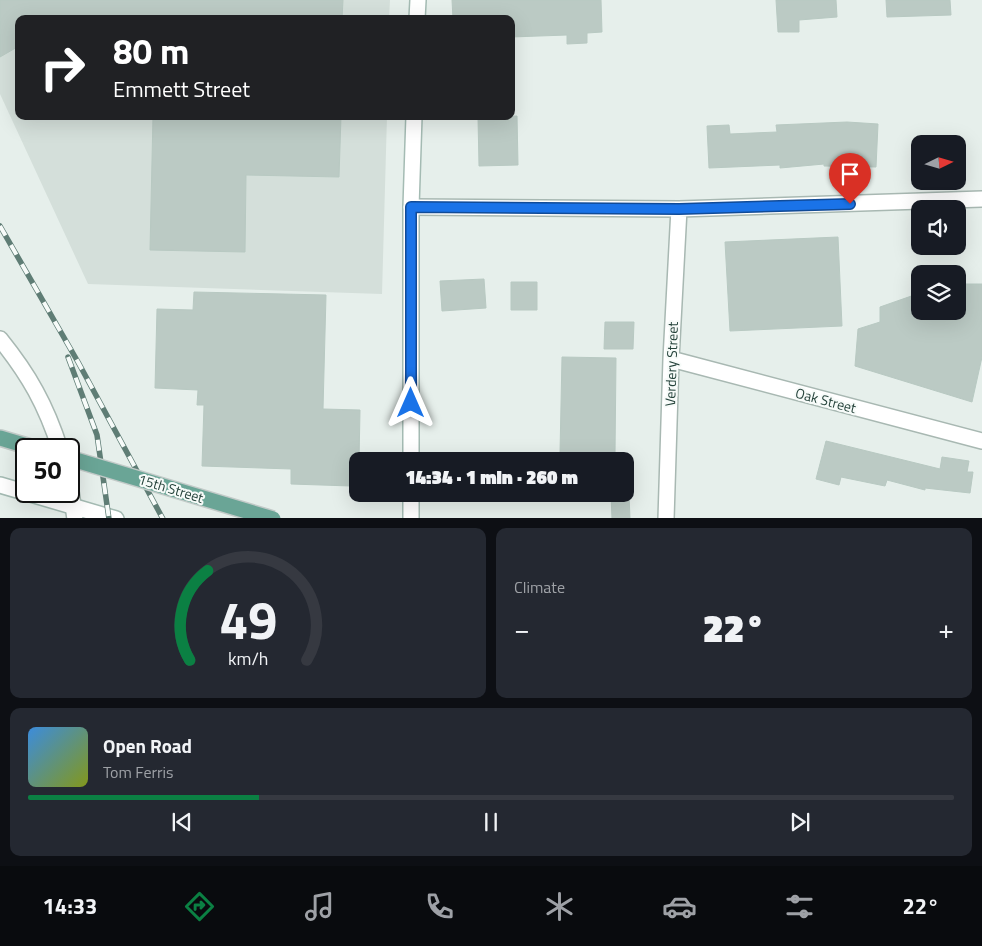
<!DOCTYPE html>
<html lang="en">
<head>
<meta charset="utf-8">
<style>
	:root { --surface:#171b24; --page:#242831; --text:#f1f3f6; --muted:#9ea1a6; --line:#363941; --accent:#0b8043 }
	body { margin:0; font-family:"Titillium Web",sans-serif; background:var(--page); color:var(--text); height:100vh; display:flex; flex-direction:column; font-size:19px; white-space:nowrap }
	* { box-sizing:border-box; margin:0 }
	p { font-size:16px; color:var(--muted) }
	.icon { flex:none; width:28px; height:28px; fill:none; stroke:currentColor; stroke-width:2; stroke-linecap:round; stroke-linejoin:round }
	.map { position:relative; height:518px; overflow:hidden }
	.sheet { display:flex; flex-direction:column; gap:10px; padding:10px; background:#0d0f14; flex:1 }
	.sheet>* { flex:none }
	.guide { position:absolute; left:15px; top:15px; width:500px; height:105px; border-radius:10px; box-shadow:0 5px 20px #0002; background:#202124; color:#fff; overflow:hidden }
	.needle { width:32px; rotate:85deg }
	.tools { position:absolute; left:911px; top:135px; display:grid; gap:10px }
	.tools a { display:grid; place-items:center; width:55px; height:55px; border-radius:10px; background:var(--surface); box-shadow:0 5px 20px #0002; font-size:25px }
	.speed { position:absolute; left:15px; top:438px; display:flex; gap:10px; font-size:25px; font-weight:700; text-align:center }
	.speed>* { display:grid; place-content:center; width:65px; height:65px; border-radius:50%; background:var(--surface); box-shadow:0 5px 20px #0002; line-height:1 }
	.speed .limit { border:2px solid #111; border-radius:8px; background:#fff; color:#111 }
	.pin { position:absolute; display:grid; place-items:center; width:42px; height:42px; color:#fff; margin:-51px -21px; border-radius:50% 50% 50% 0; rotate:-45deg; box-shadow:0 0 5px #0007 }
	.pin .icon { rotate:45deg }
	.me { position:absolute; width:55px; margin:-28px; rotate:0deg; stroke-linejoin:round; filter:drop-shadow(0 0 4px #0008) }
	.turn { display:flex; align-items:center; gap:18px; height:105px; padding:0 15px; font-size:22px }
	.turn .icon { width:65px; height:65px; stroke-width:2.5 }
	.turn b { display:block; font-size:35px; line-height:42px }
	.big { font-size:38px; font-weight:800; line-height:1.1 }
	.sheet .tile { flex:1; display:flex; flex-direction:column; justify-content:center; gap:8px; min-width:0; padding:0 18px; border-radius:10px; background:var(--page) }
	.sheet .dial { align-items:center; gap:0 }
	.dial svg { height:130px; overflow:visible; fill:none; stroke:var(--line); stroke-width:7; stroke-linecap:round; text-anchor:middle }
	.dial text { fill:var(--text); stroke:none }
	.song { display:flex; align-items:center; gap:15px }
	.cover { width:60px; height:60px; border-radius:8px; background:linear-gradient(135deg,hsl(210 70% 55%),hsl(70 70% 35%)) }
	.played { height:5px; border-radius:2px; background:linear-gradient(90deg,var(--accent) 25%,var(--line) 25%) }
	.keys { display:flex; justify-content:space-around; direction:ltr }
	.heat { display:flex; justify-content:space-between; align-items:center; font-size:28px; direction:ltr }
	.sheet .tiles { flex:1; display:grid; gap:10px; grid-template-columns:1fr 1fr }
	.tile:last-child { grid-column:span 2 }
	.trip { position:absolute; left:349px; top:452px; width:285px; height:50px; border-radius:10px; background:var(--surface); box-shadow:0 5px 20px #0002; font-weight:800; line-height:50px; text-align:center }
	.menu { display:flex; height:80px; justify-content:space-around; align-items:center; background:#090b0e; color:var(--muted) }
	.menu .icon { width:35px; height:35px }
	.menu .on { color:var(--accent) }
	.menu b { font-size:22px; color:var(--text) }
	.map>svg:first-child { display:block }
	.built { fill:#d4dfda }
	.building { fill:#bbcac4; stroke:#b8c9c2 }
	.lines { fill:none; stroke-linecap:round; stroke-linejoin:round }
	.street-casing { stroke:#a8b8b2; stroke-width:18 }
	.secondary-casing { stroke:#a4bbb3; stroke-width:18 }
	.primary-casing { stroke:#c2cac8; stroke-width:18 }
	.street { stroke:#fff; stroke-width:15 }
	.secondary { stroke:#fff; stroke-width:15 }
	.primary { stroke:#6aa596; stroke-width:15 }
	.rail-casing { stroke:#5f7d75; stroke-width:5.5 }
	.rail { stroke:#f7fbf9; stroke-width:4; stroke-dasharray:11; stroke-linecap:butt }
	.primary-bridge-casing { stroke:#c2cac8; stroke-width:18; stroke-linecap:butt }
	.primary-bridge { stroke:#6aa596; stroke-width:15 }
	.route-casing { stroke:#114b97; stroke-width:12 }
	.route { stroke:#1a73e8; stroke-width:9 }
	.labels { text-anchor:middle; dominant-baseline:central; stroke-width:4; stroke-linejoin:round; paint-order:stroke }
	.street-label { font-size:14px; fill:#24423a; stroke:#f7fbf9 }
</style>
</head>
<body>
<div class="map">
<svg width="982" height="519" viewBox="0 0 982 519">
	<rect width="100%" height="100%" fill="#e6efeb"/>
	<path class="built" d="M0 0H390L389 19H19V116H387L382 294 88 284 0 94Z"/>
	<path class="building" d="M0 0H343L342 19H19V46L0 57Z
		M452 0H601L602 32 587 33V43L567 44V35L511 37V19H453Z
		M776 0H836L837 17 799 20V32H778Z
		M886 0H950L951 15 887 17Z
		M153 116H341L339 177 246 175 245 252 150 250Z
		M517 116 518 165 479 166 478 117Z
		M847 122 878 124 876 167 824 166V164L780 168V165L709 168 707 126 729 125 730 134 777 132 776 125Z
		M838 237 842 326 730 331 725 242Z
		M484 279 486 308 442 311 440 281Z
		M511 282H537V310H511Z
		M958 284H982V357L972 402 855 366 858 329 880 322V307L920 293V311H958Z
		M194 292 326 295 323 409 360 410 359 461 358 465H351V486L291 484V469L202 466 204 405H197L198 390 155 388 157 309 193 310Z
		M605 322H634L633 349H604Z
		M562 357 616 358 615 454 560 453Z
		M826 441 940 469 942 457 969 461 967 472H973L970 493 925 488V490L887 480 885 486 841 477 839 485 816 479Z
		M611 494H629L630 519H612Z"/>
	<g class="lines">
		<defs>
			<path id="street" d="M411 207 679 209 982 199
				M0 339C29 375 46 405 60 449
				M671 359 982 441
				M69 478 75 519
				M666 519 671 359 679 209"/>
			<path id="secondary" d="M417 19 418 0
				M411 461V207L414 116
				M0 485 116 519
				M411 519V494"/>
			<path id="primary" d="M0 438 37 449"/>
		</defs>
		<use href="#street" class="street-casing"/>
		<use href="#secondary" class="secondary-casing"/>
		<use href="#primary" class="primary-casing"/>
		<use href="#street" class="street"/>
		<use href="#secondary" class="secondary"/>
		<use href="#primary" class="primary"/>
		<defs>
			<path id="rail" d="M0 226 78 362 163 519
				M68 357 97 435 109 519"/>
		</defs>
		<use href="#rail" class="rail-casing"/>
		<use href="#rail" class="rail"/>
		<defs>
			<path id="primary-bridge" d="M69 458 273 519"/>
		</defs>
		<use href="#primary-bridge" class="primary-bridge-casing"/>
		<use href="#primary-bridge" class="primary-bridge"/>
	</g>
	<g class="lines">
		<defs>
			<path id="route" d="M411 403V207L679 209 850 204"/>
		</defs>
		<use href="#route" class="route-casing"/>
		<use href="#route" class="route"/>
	</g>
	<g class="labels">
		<g class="street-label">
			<text transform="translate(671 364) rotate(-88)">Verdery Street</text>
			<text transform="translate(826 400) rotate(15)">Oak Street</text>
			<text transform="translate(171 488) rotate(17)">15th Street</text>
		</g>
	</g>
</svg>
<div class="tools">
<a><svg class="needle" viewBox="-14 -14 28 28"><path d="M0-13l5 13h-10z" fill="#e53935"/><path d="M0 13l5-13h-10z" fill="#9ea1a6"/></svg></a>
<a><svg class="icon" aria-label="sound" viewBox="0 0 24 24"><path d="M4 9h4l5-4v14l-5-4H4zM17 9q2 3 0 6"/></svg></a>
<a><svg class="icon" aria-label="layers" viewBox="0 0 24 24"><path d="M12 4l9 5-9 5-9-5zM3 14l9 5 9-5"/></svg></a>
</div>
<div class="speed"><div class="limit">50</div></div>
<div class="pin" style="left:850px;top:204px;background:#d93025"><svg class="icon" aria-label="arrive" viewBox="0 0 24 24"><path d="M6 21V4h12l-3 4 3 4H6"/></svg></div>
<svg class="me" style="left:411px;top:403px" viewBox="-20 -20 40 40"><path d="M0-17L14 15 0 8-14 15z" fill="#1a73e8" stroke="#fff" stroke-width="4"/></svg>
<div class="trip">14:34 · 1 min · 260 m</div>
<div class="guide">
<div class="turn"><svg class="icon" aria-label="right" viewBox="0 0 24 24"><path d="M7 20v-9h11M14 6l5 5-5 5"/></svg><div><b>80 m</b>Emmett Street</div></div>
</div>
</div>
<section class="sheet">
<div class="tiles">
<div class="tile dial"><svg viewBox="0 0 100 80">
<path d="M14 69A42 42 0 1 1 86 69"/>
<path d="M14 69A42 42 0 0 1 25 14" stroke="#0b8043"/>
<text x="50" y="56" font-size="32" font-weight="700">49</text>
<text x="50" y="72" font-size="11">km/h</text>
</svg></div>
<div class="tile"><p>Climate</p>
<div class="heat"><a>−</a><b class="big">22°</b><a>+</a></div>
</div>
<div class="tile">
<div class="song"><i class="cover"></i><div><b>Open Road</b><p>Tom Ferris</p></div></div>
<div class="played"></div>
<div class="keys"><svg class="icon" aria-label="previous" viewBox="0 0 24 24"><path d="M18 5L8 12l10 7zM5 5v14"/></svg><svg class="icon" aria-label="pause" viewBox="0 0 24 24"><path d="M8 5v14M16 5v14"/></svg><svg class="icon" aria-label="next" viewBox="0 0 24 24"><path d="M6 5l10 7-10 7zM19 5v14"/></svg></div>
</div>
</div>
</section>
<nav class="menu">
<b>14:33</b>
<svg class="icon on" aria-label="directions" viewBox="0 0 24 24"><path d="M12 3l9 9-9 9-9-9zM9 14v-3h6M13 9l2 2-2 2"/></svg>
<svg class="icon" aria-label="music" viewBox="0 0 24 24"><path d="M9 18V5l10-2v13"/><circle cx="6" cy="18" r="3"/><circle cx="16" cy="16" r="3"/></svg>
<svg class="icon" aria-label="phone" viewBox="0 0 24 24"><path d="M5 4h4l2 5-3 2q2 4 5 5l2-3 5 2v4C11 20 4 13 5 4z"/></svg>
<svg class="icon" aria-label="climate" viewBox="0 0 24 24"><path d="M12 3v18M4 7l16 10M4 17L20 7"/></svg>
<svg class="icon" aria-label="car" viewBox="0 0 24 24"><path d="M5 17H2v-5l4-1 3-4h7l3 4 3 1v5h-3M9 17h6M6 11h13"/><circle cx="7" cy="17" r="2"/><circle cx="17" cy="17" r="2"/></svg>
<svg class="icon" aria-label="filters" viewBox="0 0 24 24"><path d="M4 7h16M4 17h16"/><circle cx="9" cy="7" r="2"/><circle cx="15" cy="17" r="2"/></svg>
<b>22°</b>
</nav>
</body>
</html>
